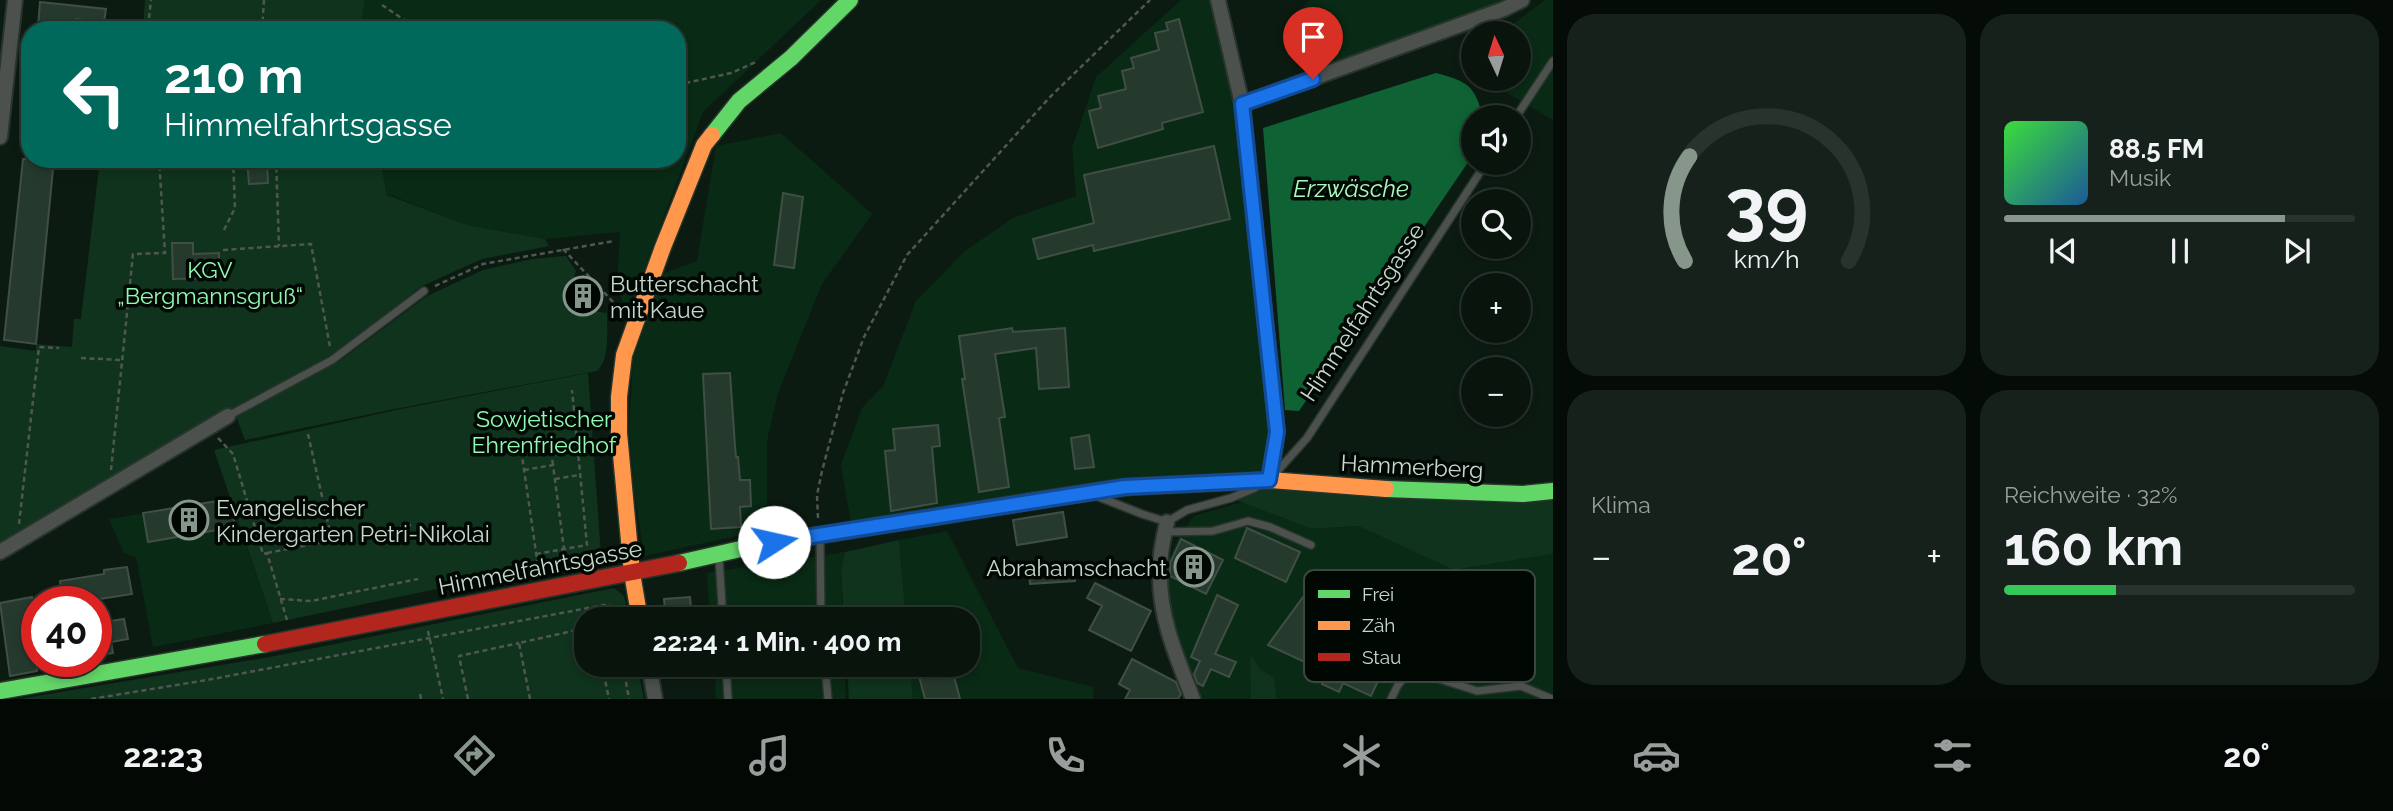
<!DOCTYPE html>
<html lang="de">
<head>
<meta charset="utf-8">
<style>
	:root { --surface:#09140d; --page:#17211b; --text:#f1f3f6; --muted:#999e9d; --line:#29332e; --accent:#86968a }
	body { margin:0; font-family:Raleway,sans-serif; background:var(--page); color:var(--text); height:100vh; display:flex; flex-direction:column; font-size:26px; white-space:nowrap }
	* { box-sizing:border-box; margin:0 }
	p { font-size:23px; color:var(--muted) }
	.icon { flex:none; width:38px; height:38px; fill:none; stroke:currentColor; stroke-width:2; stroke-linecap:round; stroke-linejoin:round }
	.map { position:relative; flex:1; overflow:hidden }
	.panel { display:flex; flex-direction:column; gap:14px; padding:14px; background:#050b07; width:840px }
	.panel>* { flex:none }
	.hud { position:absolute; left:21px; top:21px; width:665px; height:147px; border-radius:28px; box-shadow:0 4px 10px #0003,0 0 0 2px var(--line); background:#00695c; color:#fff; overflow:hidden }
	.needle { width:46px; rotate:356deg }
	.tools { position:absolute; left:1461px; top:21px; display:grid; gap:14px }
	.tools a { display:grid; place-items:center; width:70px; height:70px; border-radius:50%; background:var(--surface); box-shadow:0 4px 10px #0003,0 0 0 2px var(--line); font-size:35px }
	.speed { position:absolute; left:21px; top:586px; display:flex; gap:14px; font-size:35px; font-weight:700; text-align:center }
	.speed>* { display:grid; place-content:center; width:91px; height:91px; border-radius:50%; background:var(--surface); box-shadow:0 4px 10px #0003,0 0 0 2px var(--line); line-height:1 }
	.speed .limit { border:10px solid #d22; background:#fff; color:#111 }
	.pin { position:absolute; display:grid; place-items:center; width:60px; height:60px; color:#fff; margin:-72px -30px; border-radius:50% 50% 50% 0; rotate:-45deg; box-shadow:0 0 7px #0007 }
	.pin .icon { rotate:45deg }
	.me { position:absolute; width:77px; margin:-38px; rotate:80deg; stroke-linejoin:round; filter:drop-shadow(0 0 5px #0008) }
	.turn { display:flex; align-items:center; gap:24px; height:147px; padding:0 28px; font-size:32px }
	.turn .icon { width:91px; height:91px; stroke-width:2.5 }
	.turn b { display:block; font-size:49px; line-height:60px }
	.big { font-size:52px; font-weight:700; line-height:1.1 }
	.panel .tile { flex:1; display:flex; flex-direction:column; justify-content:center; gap:10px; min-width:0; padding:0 24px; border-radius:28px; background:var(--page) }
	.panel .dial { align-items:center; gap:0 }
	.dial svg { height:182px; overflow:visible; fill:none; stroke:var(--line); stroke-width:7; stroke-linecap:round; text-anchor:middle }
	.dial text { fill:var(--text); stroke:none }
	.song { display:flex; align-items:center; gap:21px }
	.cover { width:84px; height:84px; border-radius:10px; background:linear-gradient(135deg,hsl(120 70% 55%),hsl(210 70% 35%)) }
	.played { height:7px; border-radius:4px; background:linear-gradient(90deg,var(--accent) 80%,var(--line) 80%) }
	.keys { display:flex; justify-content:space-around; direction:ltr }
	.heat { display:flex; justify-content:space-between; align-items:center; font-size:38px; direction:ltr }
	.charge { height:10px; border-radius:5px; background:linear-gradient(90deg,#34c759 32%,var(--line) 0) }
	.panel .tiles { flex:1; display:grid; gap:14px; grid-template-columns:repeat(2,1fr) }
	.trip { position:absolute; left:574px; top:607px; width:406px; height:70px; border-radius:28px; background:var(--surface); box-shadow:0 4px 10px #0003,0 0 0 2px var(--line); font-weight:700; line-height:70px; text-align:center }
	.menu { display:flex; height:112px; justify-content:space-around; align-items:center; background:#040805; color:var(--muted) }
	.menu .icon { width:49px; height:49px }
	.menu .selected { color:var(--accent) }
	.menu b { font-size:32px; color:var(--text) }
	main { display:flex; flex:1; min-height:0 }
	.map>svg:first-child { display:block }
	.built { fill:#092a14 }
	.green { fill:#0f331c }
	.water { fill:#0e6233 }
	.building { fill:#253a2d; stroke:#414e45; stroke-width:2 }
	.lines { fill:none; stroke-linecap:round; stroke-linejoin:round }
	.lane-casing { stroke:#28342c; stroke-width:10 }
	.street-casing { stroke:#28342c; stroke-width:18 }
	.fast-casing { stroke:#28342c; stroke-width:19 }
	.slow-casing { stroke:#28342c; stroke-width:19 }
	.jam-casing { stroke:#28342c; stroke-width:19 }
	.path { stroke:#505752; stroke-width:2.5; stroke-dasharray:5 3.5; stroke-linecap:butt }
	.lane { stroke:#4c514d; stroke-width:7 }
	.street { stroke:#4c514d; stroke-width:14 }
	.fast { stroke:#63d668; stroke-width:16 }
	.slow { stroke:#ff974d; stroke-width:16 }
	.jam { stroke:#b3261e; stroke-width:16 }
	.route-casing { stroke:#114b97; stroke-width:18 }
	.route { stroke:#1a73e8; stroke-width:12 }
	.labels { text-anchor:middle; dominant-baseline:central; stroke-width:7; stroke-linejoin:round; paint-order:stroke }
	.park-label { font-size:23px; fill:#8ffab0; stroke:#010803 }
	.poi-label { font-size:23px; fill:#c8d8cb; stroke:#010803; text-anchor:start }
	.street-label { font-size:23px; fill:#c8d8cb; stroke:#010803 }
	.water-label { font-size:24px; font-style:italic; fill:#a8fbbe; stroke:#010803 }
	.key { fill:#010803; stroke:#3d463f; stroke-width:2 }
	.key-label { font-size:19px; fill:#c8d8cb }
</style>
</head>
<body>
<main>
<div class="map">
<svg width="1553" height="699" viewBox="0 0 1553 699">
	<rect width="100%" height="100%" fill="#0c1b11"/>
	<path class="built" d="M365 0H821L703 112 628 313 625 310 617 285 620 232 545 239 468 225 387 194 380 159H677V30H360Z
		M1181 0H1216L1242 104 1277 432 1269 480 852 529 841 465 862 408 883 386 916 301 965 251 1013 218 1076 196 1072 148 1096 77Z
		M1309 0H1522L1313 79 1293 18Z
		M1545 0H1553V120L1493 85V79H1519V33H1501Z
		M781 133 872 214 822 284 778 393 767 441V510L754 513 756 532 644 556 634 490 629 430 633 358 664 273 697 261 716 146Z
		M230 499 273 623 153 647 136 557 124 553 109 519Z
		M1242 502 1311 529 1358 526 1454 570 1553 554V699H1202L1185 665 1173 630 1164 572 1177 540 1194 516Z
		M947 531 1018 668 1093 687 1094 699H913L910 665H968V620L906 619 899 540Z
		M845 552 841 571 843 619H710L707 573Z
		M714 665H844L846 699H716Z"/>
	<path class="green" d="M145 0H365L360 30H143Z
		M100 159H380L387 195 468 225 545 239 549 246 482 259 420 287 359 336 330 355 0 547V346L36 351V344L72 347 74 319H81Z
		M566 256 576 271 570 291 580 309 607 313C607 330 610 359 597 371L395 409 245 440 236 416 341 360 427 296 483 270 532 259Z
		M588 373 601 555 273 623 214 450 396 410Z
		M1269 480 1553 491V554L1454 570 1358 526 1311 529 1231 498Z
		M899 540 906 619H844L841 571 845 552Z
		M614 588 624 596 629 619 586 620V665H637L644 699H19L270 657Z
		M1250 654 1261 670 1274 677 1276 699H1251Z
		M847 665H910L913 699H849Z"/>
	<path class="water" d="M1436 73C1468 82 1474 84 1483 117H1474L1473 155 1299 411 1285 410 1263 128Z"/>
	<path class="building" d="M40 2 106 9 104 22 76 19 75 30 38 27Z
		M1179 19 1203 112 1162 123 1163 129 1098 148 1089 111 1101 108 1098 96 1126 89 1122 71 1134 68 1131 58 1159 50 1155 33 1168 30 1166 23Z
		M1214 146 1230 219 1094 251 1093 245 1038 259 1033 239 1094 223 1084 175Z
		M23 159H54L36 344 4 340Z
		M262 160V162H267L268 183 249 184 247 161Z
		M783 193 803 197 794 268 774 265Z
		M172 243H193V254L219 253 220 278 173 279Z
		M1012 328 1013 332 1065 328 1069 387 1039 389 1036 348 995 354 1005 417 999 418 1009 487 979 492 962 379H965L959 336Z
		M730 373 735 446 736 457H738L740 480H750L751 506 740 507 741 527 711 529 703 374Z
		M938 425 940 446 932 447 937 503 891 511 885 451 895 450 893 429Z
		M1089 435 1094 467 1075 469 1071 438Z
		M230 499 235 527 148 542 143 513Z
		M1063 512 1067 537 1017 545 1013 520Z
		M1247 528 1300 552 1286 582 1235 558Z
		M1181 539 1223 560 1206 594 1170 576V563Z
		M1074 565 1075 581 1030 584 1029 569Z
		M127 567 132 594 81 602H63L60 581 104 574V570Z
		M1095 583 1151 611 1131 651 1089 630 1102 606 1087 598Z
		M1306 593 1327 603 1329 605 1323 617 1366 637 1365 641 1391 653 1371 696 1343 683 1339 692 1322 684 1326 675 1317 670 1318 668 1268 645Z
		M1217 595 1238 605 1215 654 1236 662 1229 677 1211 669 1203 686 1197 683 1194 674 1200 661 1191 657Z
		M32 597 37 624V671L10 676 0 603Z
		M690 597 692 620H666L664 599Z
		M124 619 128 639 111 642 113 653 96 656V630L105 629 104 622Z
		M1132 659 1176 682 1181 694 1178 699H1125L1130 690 1119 684Z
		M916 665H951L960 699H925Z"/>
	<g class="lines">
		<defs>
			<path id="lane" d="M1516 117 1553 61
				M228 416 332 360 424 291
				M1273 476 1307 438 1486 163
				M1099 497 1142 514 1167 522 1187 510 1231 498 1255 488
				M1165 532 1213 531 1248 521 1270 527 1311 545
				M820 536 821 620
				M719 558 723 620
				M1359 576H1378L1445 598 1453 614 1439 643 1408 673 1405 649 1333 601Z
				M726 665 728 699
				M825 665 828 699
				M1391 699 1398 685 1408 673 1427 675 1477 691 1521 686 1552 699"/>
			<path id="street" d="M1218 0 1242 104 1277 432 1269 480
				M1242 104 1504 9 1522 0
				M0 137 15 0
				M1167 522C1163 540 1159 558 1160 577 1160 620 1178 660 1193 699
				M0 552 228 416
				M649 665 655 699"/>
			<path id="fast" d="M712 135 739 101 791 58 850 0
				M1386 489 1523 494 1553 491
				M679 563 758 545 1033 501
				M0 691 265 644"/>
			<path id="slow" d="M1033 501 1125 487 1269 480 1386 489
				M640 620 632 573 619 433V397L624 355 663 247 704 145 712 135"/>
			<path id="jam" d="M265 644 679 563"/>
		</defs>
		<use href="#lane" class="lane-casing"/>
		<use href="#street" class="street-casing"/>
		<use href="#fast" class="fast-casing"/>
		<use href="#slow" class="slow-casing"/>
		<use href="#jam" class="jam-casing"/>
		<path class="path" d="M382 5 419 30
			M149 18 151 0
			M262 30 264 0
			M677 85 731 73 756 62
			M276 159 279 246
			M159 161 184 159
			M224 230 235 208 233 159
			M563 249 615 304
			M223 250 311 244 330 347
			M435 286 483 264 614 241
			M81 358 121 360
			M308 434 332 541
			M218 438 233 454 263 554 267 553 287 620
			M550 443 553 465
			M506 451 521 449 539 573
			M552 455 576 451
			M111 470 133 254 165 253 159 159
			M524 470 553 465 564 549
			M555 479 579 475
			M818 518 817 495 822 471 843 393 864 337 907 255 1050 97 1150 0
			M19 524 39 347 59 348
			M267 553 411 525
			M536 554 587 545 572 390
			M280 599 311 601 418 579
			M428 631 443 699
			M602 665 609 699
			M623 665 629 699
			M420 694 421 699
			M91 699 207 680 604 605 611 606 615 620
			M468 699 459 656 519 643
			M530 699 519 643 586 628"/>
		<use href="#lane" class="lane"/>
		<use href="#street" class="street"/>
		<use href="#fast" class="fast"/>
		<use href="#slow" class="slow"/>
		<use href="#jam" class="jam"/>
	</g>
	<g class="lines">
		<defs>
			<path id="route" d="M774 542 1125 487 1269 480 1277 432 1242 104 1313 79"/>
		</defs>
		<use href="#route" class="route-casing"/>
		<use href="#route" class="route"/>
	</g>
	<defs>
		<symbol id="building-ring" viewBox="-11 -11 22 22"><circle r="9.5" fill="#010803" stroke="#86968a" stroke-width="1.5"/><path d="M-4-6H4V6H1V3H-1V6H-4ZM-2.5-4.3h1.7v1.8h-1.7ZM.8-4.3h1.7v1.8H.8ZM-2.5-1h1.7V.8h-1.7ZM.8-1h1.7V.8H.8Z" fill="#86968a"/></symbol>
	</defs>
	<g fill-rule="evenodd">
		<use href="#building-ring" x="561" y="274" width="44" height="44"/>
		<use href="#building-ring" x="167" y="498" width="44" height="44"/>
		<use href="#building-ring" x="1172" y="545" width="44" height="44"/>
	</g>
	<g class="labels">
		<g class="park-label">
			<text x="210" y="269">KGV<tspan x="210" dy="26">„Bergmannsgruß“</tspan></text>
			<text x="544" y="418">Sowjetischer<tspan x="544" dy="26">Ehrenfriedhof</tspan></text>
		</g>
		<g class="poi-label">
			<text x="610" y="283">Butterschacht<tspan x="610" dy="26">mit Kaue</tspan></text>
			<text x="216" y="507">Evangelischer<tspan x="216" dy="26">Kindergarten Petri-Nikolai</tspan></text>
			<text x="1167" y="567" text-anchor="end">Abrahamschacht</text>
		</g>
		<g class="street-label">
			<text transform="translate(1362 312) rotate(-57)">Himmelfahrtsgasse</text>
			<text transform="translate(1412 466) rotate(3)">Hammerberg</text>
			<text transform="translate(540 567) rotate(-11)">Himmelfahrtsgasse</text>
		</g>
		<g class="water-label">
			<text x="1351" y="188">Erzwäsche</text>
		</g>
	</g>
	<rect x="1304" y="570" width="231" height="112" rx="10" class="key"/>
	<rect x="1318" y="590" width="32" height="8" fill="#63d668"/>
	<rect x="1318" y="621" width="32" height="9" fill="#ff974d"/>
	<rect x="1318" y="653" width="32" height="8" fill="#b3261e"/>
	<g class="key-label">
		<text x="1362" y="601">Frei</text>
		<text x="1362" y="632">Zäh</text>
		<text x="1362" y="664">Stau</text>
	</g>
</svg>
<div class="tools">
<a><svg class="needle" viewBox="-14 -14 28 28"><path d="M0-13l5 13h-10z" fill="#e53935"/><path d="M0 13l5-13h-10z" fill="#999e9d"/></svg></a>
<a><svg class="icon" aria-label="sound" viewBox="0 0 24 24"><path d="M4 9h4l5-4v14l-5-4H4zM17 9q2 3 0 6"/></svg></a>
<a><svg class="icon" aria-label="search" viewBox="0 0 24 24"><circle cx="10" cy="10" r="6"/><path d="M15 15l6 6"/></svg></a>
<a>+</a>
<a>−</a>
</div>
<div class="speed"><div class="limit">40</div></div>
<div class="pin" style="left:1313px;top:79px;background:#d93025"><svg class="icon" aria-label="arrive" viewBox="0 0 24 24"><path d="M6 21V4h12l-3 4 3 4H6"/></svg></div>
<svg class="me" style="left:774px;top:542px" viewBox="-20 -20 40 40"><circle r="19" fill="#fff"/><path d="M0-13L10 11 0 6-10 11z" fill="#1a73e8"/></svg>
<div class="trip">22:24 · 1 Min. · 400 m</div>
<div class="hud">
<div class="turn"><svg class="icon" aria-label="left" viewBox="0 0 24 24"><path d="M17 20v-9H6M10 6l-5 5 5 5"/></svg><div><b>210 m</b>Himmelfahrtsgasse</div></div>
</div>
</div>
<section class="panel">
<div class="tiles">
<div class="tile dial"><svg viewBox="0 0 100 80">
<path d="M14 69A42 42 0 1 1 86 69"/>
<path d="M14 69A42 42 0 0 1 16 23" stroke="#86968a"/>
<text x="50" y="56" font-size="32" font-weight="700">39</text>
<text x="50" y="72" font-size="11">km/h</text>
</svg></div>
<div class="tile">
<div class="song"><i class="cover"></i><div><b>88.5 FM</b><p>Musik</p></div></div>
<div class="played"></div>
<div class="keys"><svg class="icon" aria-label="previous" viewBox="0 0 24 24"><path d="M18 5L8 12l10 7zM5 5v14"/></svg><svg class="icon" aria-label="pause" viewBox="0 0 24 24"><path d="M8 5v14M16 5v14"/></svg><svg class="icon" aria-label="next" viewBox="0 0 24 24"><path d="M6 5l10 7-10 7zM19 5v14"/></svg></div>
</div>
<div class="tile"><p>Klima</p>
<div class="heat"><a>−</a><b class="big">20°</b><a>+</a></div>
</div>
<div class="tile"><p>Reichweite · 32%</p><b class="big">160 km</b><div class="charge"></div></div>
</div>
</section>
</main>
<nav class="menu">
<b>22:23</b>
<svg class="icon selected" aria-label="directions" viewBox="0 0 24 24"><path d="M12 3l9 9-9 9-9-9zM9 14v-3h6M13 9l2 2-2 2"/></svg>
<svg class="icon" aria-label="music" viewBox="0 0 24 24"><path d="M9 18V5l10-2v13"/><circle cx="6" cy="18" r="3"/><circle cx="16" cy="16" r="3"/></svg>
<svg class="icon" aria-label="phone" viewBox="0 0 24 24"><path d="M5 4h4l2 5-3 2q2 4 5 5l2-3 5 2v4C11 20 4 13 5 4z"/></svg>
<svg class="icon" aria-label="climate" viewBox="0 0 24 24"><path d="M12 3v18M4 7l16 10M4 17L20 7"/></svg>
<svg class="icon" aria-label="car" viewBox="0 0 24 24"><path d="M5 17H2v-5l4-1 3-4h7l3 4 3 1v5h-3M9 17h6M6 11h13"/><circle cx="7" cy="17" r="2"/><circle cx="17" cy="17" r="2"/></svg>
<svg class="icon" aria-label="filters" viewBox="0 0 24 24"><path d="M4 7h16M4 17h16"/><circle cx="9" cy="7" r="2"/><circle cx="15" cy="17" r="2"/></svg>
<b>20°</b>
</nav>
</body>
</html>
